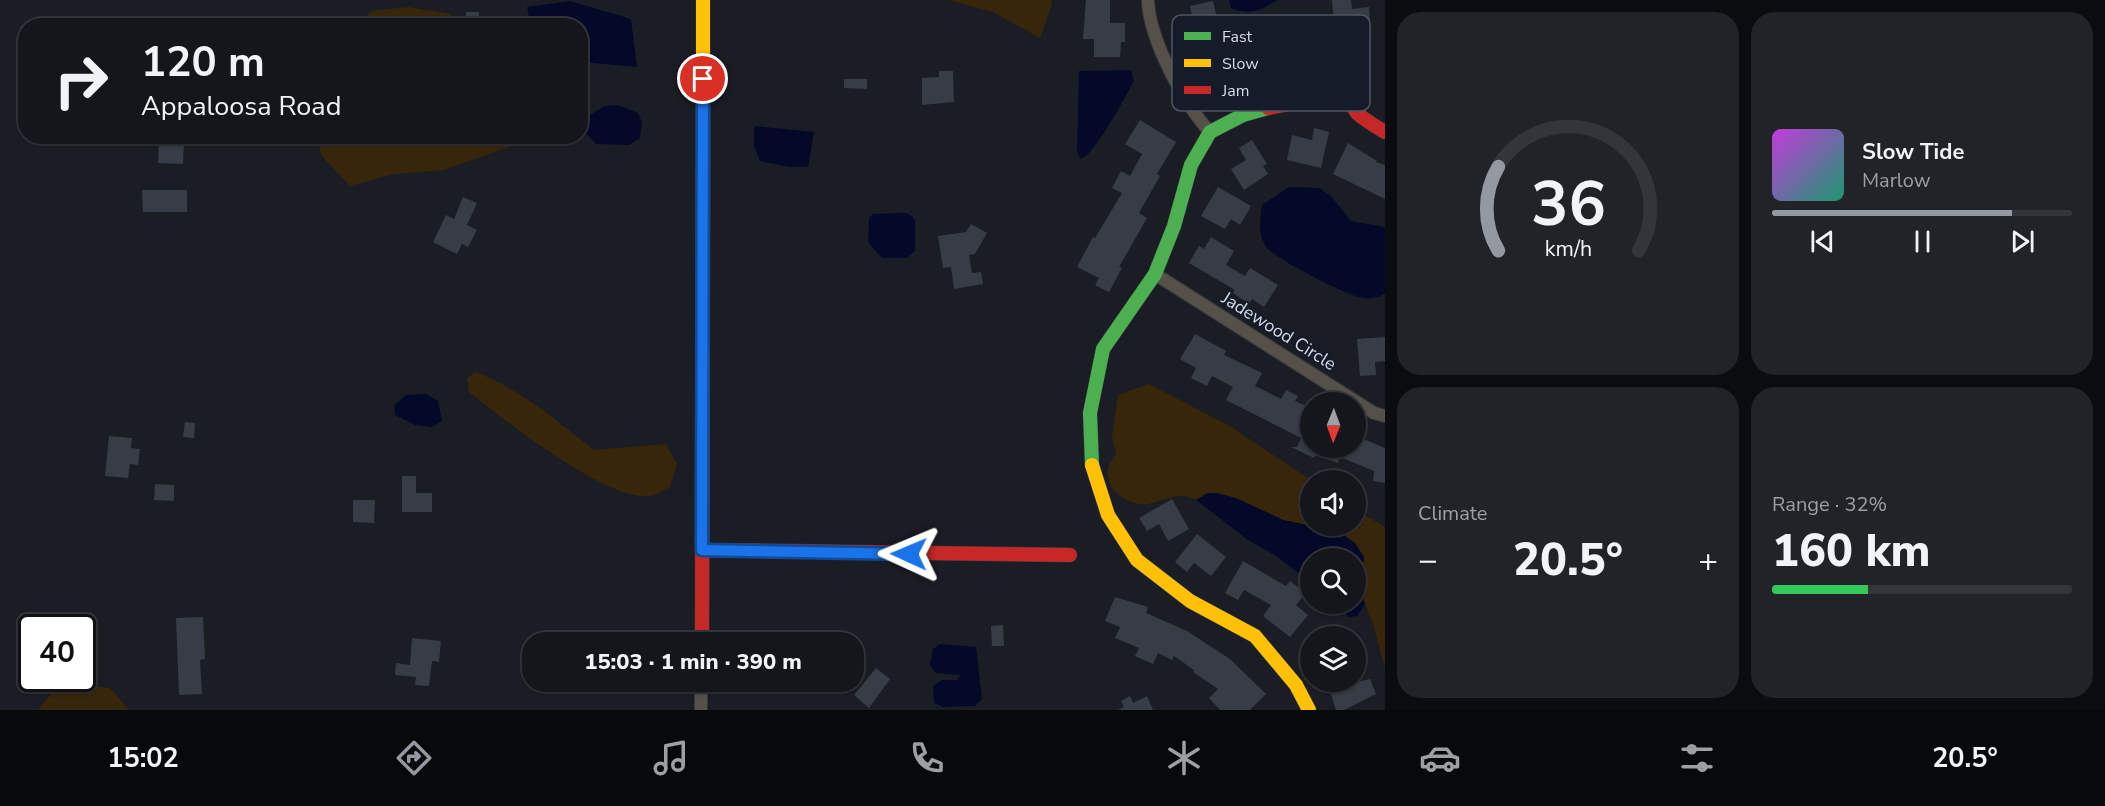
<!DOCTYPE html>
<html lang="en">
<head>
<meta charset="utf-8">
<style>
	:root { --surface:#14161b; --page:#212328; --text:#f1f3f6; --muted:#9d9fa3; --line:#33353a; --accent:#9498a1 }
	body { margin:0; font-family:"Nunito Sans",sans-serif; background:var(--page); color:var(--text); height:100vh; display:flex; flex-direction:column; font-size:22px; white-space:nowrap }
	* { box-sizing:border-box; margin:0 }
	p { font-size:20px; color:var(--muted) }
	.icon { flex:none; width:33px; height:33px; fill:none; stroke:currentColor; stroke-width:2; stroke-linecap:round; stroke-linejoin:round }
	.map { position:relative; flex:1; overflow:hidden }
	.details { display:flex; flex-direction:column; gap:12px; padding:12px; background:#0b0c0f; width:720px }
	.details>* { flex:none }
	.banner { position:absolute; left:18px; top:18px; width:570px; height:126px; border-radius:24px; box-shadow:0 2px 4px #0004,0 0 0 2px var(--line); background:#14161b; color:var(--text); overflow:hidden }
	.needle { width:39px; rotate:181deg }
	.tools { position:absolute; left:1300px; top:392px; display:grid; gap:12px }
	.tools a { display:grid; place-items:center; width:66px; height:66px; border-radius:50%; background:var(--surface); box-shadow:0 2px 4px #0004,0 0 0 2px var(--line); font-size:30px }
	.speed { position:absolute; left:18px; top:614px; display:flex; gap:12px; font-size:30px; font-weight:700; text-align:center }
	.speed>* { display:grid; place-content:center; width:78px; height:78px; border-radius:50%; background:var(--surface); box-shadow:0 2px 4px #0004,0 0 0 2px var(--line); line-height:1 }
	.speed .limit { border:3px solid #111; border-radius:9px; background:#fff; color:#111 }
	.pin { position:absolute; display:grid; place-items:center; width:51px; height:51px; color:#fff; margin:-26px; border:3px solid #fff; border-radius:50%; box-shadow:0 2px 6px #0007 }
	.me { position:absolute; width:66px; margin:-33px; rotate:271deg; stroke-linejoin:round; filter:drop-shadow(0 0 4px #0008) }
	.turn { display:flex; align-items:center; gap:21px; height:126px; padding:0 24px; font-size:27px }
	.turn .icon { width:78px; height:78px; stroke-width:2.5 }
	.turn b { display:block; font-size:42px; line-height:51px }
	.big { font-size:45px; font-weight:800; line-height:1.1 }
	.details .widget { flex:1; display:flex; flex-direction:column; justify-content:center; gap:9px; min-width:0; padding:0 21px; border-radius:24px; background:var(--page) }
	.details .dial { align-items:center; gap:0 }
	.dial svg { height:156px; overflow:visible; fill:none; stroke:var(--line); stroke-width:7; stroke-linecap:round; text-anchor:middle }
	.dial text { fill:var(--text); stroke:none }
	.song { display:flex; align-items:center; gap:18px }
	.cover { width:72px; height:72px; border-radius:9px; background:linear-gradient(135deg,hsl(290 70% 55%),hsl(160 70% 35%)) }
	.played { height:6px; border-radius:3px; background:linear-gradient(90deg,var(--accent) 80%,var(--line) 80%) }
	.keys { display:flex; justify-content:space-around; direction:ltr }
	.heat { display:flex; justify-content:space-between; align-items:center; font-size:33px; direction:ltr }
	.charge { height:9px; border-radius:4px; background:linear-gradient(90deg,#34c759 32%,var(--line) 0) }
	.details .tiles { flex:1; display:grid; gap:12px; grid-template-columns:repeat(2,1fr) }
	.trip { position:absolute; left:522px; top:632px; width:342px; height:60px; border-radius:24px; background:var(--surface); box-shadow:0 2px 4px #0004,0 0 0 2px var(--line); font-weight:800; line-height:60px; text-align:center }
	.tab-bar { display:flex; height:96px; justify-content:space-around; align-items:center; background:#08090b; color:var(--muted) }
	.tab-bar .icon { width:42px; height:42px }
	.tab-bar .selected { color:var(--accent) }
	.tab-bar b { font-size:27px; color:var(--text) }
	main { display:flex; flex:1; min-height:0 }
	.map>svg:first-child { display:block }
	.green { fill:#38260b }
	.water { fill:#040929 }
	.building { fill:#383c46 }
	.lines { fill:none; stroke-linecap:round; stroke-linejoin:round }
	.street-casing { stroke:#35383e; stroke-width:14 }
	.fast-casing { stroke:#35383e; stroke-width:15 }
	.slow-casing { stroke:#35383e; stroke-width:15 }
	.jam-casing { stroke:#35383e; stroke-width:15 }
	.street { stroke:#555048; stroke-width:12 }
	.fast { stroke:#4caf50; stroke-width:14 }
	.slow { stroke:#ffc107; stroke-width:14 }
	.jam { stroke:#c62828; stroke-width:14 }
	.route-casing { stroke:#114b97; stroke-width:15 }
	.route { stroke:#1a73e8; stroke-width:10 }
	.labels { text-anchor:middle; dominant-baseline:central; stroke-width:4.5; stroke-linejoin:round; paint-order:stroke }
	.street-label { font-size:18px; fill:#d6dbe5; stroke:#151b29 }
	.key { fill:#151b29; stroke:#4f5561; stroke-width:1.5 }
	.key-label { font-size:16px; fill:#d6dbe5 }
</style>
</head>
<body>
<main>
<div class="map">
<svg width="1385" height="710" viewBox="0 0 1385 710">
	<rect width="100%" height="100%" fill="#1a1d24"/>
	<path class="green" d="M948 0H1051L1052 3 1040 38 993 12Z
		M408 7 451 14 450 25H356L372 11Z
		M316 137V136L537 137 444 170 393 174 350 186 322 156Z
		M476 372C521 390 556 420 594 450L666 444 677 464 670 487C663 490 655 496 648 496 606 500 503 419 469 392L467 378Z
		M1149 384 1228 425 1311 480V525H1356V510L1385 527V668L1374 627 1356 580 1363 568 1355 543 1329 525 1312 526 1283 520 1236 498 1207 493 1196 500C1179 490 1164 502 1147 504 1127 506 1102 488 1109 466 1110 462 1114 458 1116 454L1112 437 1118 395Z
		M61 682 110 688 129 710H38Z"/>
	<path class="water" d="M1229 0H1277C1262 10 1249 16 1231 8Z
		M570 1 631 19 637 67 581 62 580 26 531 25 527 7Z
		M1131 70 1134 81C1125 97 1096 153 1081 159L1077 152 1079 71Z
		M618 105 638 113 642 122 640 138 629 145 596 144 585 132 587 117 604 106Z
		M754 126 814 132 808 167H790L760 161 754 146Z
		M1289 187 1319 188 1331 196 1351 221 1385 227V294C1377 298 1371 299 1363 298 1347 296 1279 260 1268 249 1257 237 1260 219 1262 205Z
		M906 213 913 217 915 221V251L907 258H882L868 242 869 218 873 214Z
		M426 394 438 401 442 421 432 427 415 425 395 415 394 405 406 395Z
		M1208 493H1217L1236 498 1283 520 1312 526 1329 525 1355 543 1364 557 1363 568 1356 580V558H1311V582L1273 554 1248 540 1196 500Z
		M1356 580 1365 604 1357 616 1349 617 1333 603H1356Z
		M940 644 976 647 982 699 975 706 943 707 934 703 933 686 942 680H957L961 675 936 673 930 665 933 649Z"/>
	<path class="building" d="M1086 0H1110V23H1125V42H1121L1120 57H1094V39H1083Z
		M1332 0H1351L1352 9 1369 7 1371 35 1335 41Z
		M1213 1 1221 35 1185 43 1182 30 1194 27 1190 6Z
		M466 12H479V26H466Z
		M939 71H953L954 102 922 105V78L939 77Z
		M844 79H867V89L844 88Z
		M1140 120 1176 142 1157 174 1160 176 1139 213 1147 218 1119 267 1122 268 1109 292 1095 285 1099 278 1077 267 1093 237 1095 238 1122 193 1112 188 1121 171 1130 176 1142 154 1125 144Z
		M1314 128 1329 132 1321 168 1287 160 1292 135 1312 140Z
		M1252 140 1267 164 1263 166 1268 174 1244 190 1231 169 1246 160 1239 148Z
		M159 141 184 142 183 164 158 163Z
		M1348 143 1377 161 1376 162 1385 165V199L1333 174Z
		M1218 187 1251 206 1240 225 1231 219 1225 229 1201 216Z
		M142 190H187V212H143Z
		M463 197 477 203 467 225 477 230 468 247 462 244 457 254 433 242 446 215 454 219Z
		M971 224 987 233 975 254 969 255 972 273 981 272 983 284 954 289 951 267 943 268 938 236 966 232Z
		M1211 237 1234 251 1226 265 1245 276 1250 268 1278 285 1264 307 1252 299 1249 304 1233 293 1235 290 1189 263 1199 246 1204 249Z
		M1195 334 1226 351 1224 355 1262 373 1255 386 1281 399 1286 390 1298 396 1295 401 1311 408V447H1356V436L1385 448V483L1373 481 1374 471 1340 457 1338 463 1316 455 1314 458 1291 447H1297L1301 438 1226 400 1233 387 1212 376 1207 386 1191 378 1196 368 1180 359Z
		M1385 337V361L1375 362 1376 375 1360 376 1357 339Z
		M185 422 195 423 194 438 183 437Z
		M109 436 132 438 131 448 140 449 138 465 130 464 128 478 105 476Z
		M402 476H416V493H432V512H402Z
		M155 484 174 485V501L154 500Z
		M1172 499 1189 529 1168 541 1159 524 1147 531 1139 518Z
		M353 500H375L374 523 353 522Z
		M1197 534 1226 557 1211 576 1194 563 1187 572 1175 562Z
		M1243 561 1286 586 1290 581 1306 593 1296 605 1308 615 1290 637 1263 616 1271 605 1244 590 1238 600 1225 593Z
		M1115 597 1148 607 1146 613 1187 631 1230 659 1266 694 1250 710H1220L1209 698 1218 689 1193 672 1194 670 1174 656 1172 660 1158 653 1153 664 1135 656 1139 648 1115 638 1120 627 1105 621Z
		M203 617 205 659 200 660 202 694 179 695 176 618Z
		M1003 625 1004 646H992L991 626Z
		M412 638 441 641 439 662 432 661 429 686 415 685 416 677 395 675 396 663 410 665Z
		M876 668 890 679 869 708 854 695Z
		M1370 679 1376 694 1344 710H1336L1327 681 1357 682Z
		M1130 696 1133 703 1147 696 1153 710H1118L1124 707 1121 701Z"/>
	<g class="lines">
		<defs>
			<path id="street" d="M1148 0C1149 39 1184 104 1210 132
				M1155 274 1374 413 1385 416
				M701 710V681"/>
			<path id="fast" d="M1092 465 1090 413 1103 349 1155 274 1174 226 1191 165 1210 132 1243 115 1268 108"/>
			<path id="slow" d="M703 167V0
				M1092 465 1108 515 1137 560 1190 601 1255 636 1296 685 1309 710"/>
			<path id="jam" d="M1268 108 1324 97 1348 70C1356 113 1343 107 1385 132
				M702 550 1070 555
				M702 642 703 167"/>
		</defs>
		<use href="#street" class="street-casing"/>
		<use href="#fast" class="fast-casing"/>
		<use href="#slow" class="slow-casing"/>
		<use href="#jam" class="jam-casing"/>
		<use href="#street" class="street"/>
		<use href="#fast" class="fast"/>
		<use href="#slow" class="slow"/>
		<use href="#jam" class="jam"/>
	</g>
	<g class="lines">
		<defs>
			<path id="route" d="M703 79 702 550 909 554"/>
		</defs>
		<use href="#route" class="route-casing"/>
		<use href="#route" class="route"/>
	</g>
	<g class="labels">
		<g class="street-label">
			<text transform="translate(1279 331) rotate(32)">Jadewood Circle</text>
		</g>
	</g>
	<rect x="1172" y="15" width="198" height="96" rx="9" class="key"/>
	<rect x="1184" y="32" width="27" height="8" fill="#4caf50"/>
	<rect x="1184" y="59" width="27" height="8" fill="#ffc107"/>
	<rect x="1184" y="86" width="27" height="8" fill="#c62828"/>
	<g class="key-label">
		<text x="1222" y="42">Fast</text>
		<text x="1222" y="69">Slow</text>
		<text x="1222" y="96">Jam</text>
	</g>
</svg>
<div class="tools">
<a><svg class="needle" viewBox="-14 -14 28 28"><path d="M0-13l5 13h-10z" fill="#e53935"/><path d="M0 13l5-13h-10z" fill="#9d9fa3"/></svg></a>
<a><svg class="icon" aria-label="sound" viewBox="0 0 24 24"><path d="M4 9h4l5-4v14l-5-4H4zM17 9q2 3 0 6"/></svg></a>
<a><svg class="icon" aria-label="search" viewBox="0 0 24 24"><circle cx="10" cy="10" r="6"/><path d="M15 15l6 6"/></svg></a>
<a><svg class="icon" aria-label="layers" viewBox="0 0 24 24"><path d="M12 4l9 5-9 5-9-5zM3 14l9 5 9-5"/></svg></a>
</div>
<div class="speed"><div class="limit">40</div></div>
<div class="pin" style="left:703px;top:79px;background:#d93025"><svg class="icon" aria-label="arrive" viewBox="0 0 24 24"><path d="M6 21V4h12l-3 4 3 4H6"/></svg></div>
<svg class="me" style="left:909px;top:554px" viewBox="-20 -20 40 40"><path d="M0-17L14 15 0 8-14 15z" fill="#1a73e8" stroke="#fff" stroke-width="4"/></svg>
<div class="trip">15:03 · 1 min · 390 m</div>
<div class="banner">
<div class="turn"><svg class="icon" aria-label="right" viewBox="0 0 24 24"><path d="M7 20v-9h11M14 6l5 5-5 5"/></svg><div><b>120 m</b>Appaloosa Road</div></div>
</div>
</div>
<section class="details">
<div class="tiles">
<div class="widget dial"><svg viewBox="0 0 100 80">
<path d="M14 69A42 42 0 1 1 86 69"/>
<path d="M14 69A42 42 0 0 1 14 26" stroke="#9498a1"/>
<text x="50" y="56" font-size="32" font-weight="700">36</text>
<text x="50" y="72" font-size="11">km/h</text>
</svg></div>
<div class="widget">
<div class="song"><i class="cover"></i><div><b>Slow Tide</b><p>Marlow</p></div></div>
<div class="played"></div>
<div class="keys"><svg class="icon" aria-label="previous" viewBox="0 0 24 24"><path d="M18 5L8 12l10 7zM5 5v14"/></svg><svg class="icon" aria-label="pause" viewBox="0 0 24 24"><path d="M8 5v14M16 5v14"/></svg><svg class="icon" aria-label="next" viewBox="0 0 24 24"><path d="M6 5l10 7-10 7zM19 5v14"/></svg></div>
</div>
<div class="widget"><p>Climate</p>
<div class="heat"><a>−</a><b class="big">20.5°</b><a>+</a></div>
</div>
<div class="widget"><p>Range · 32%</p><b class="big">160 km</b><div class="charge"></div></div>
</div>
</section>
</main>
<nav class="tab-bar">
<b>15:02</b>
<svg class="icon selected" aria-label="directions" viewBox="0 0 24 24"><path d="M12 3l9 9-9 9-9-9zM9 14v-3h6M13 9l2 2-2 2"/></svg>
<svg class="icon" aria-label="music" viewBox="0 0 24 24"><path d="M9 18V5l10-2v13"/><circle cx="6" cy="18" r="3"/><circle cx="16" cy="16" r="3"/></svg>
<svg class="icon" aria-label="phone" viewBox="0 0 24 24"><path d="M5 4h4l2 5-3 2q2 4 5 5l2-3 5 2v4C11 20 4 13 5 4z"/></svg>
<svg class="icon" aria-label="climate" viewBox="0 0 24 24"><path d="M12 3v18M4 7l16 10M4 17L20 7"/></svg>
<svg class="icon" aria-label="car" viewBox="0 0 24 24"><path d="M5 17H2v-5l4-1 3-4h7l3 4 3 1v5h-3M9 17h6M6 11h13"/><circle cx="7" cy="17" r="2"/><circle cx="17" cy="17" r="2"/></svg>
<svg class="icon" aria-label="filters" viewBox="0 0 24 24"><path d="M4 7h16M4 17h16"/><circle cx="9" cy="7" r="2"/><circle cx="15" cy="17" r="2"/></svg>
<b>20.5°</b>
</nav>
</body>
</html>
